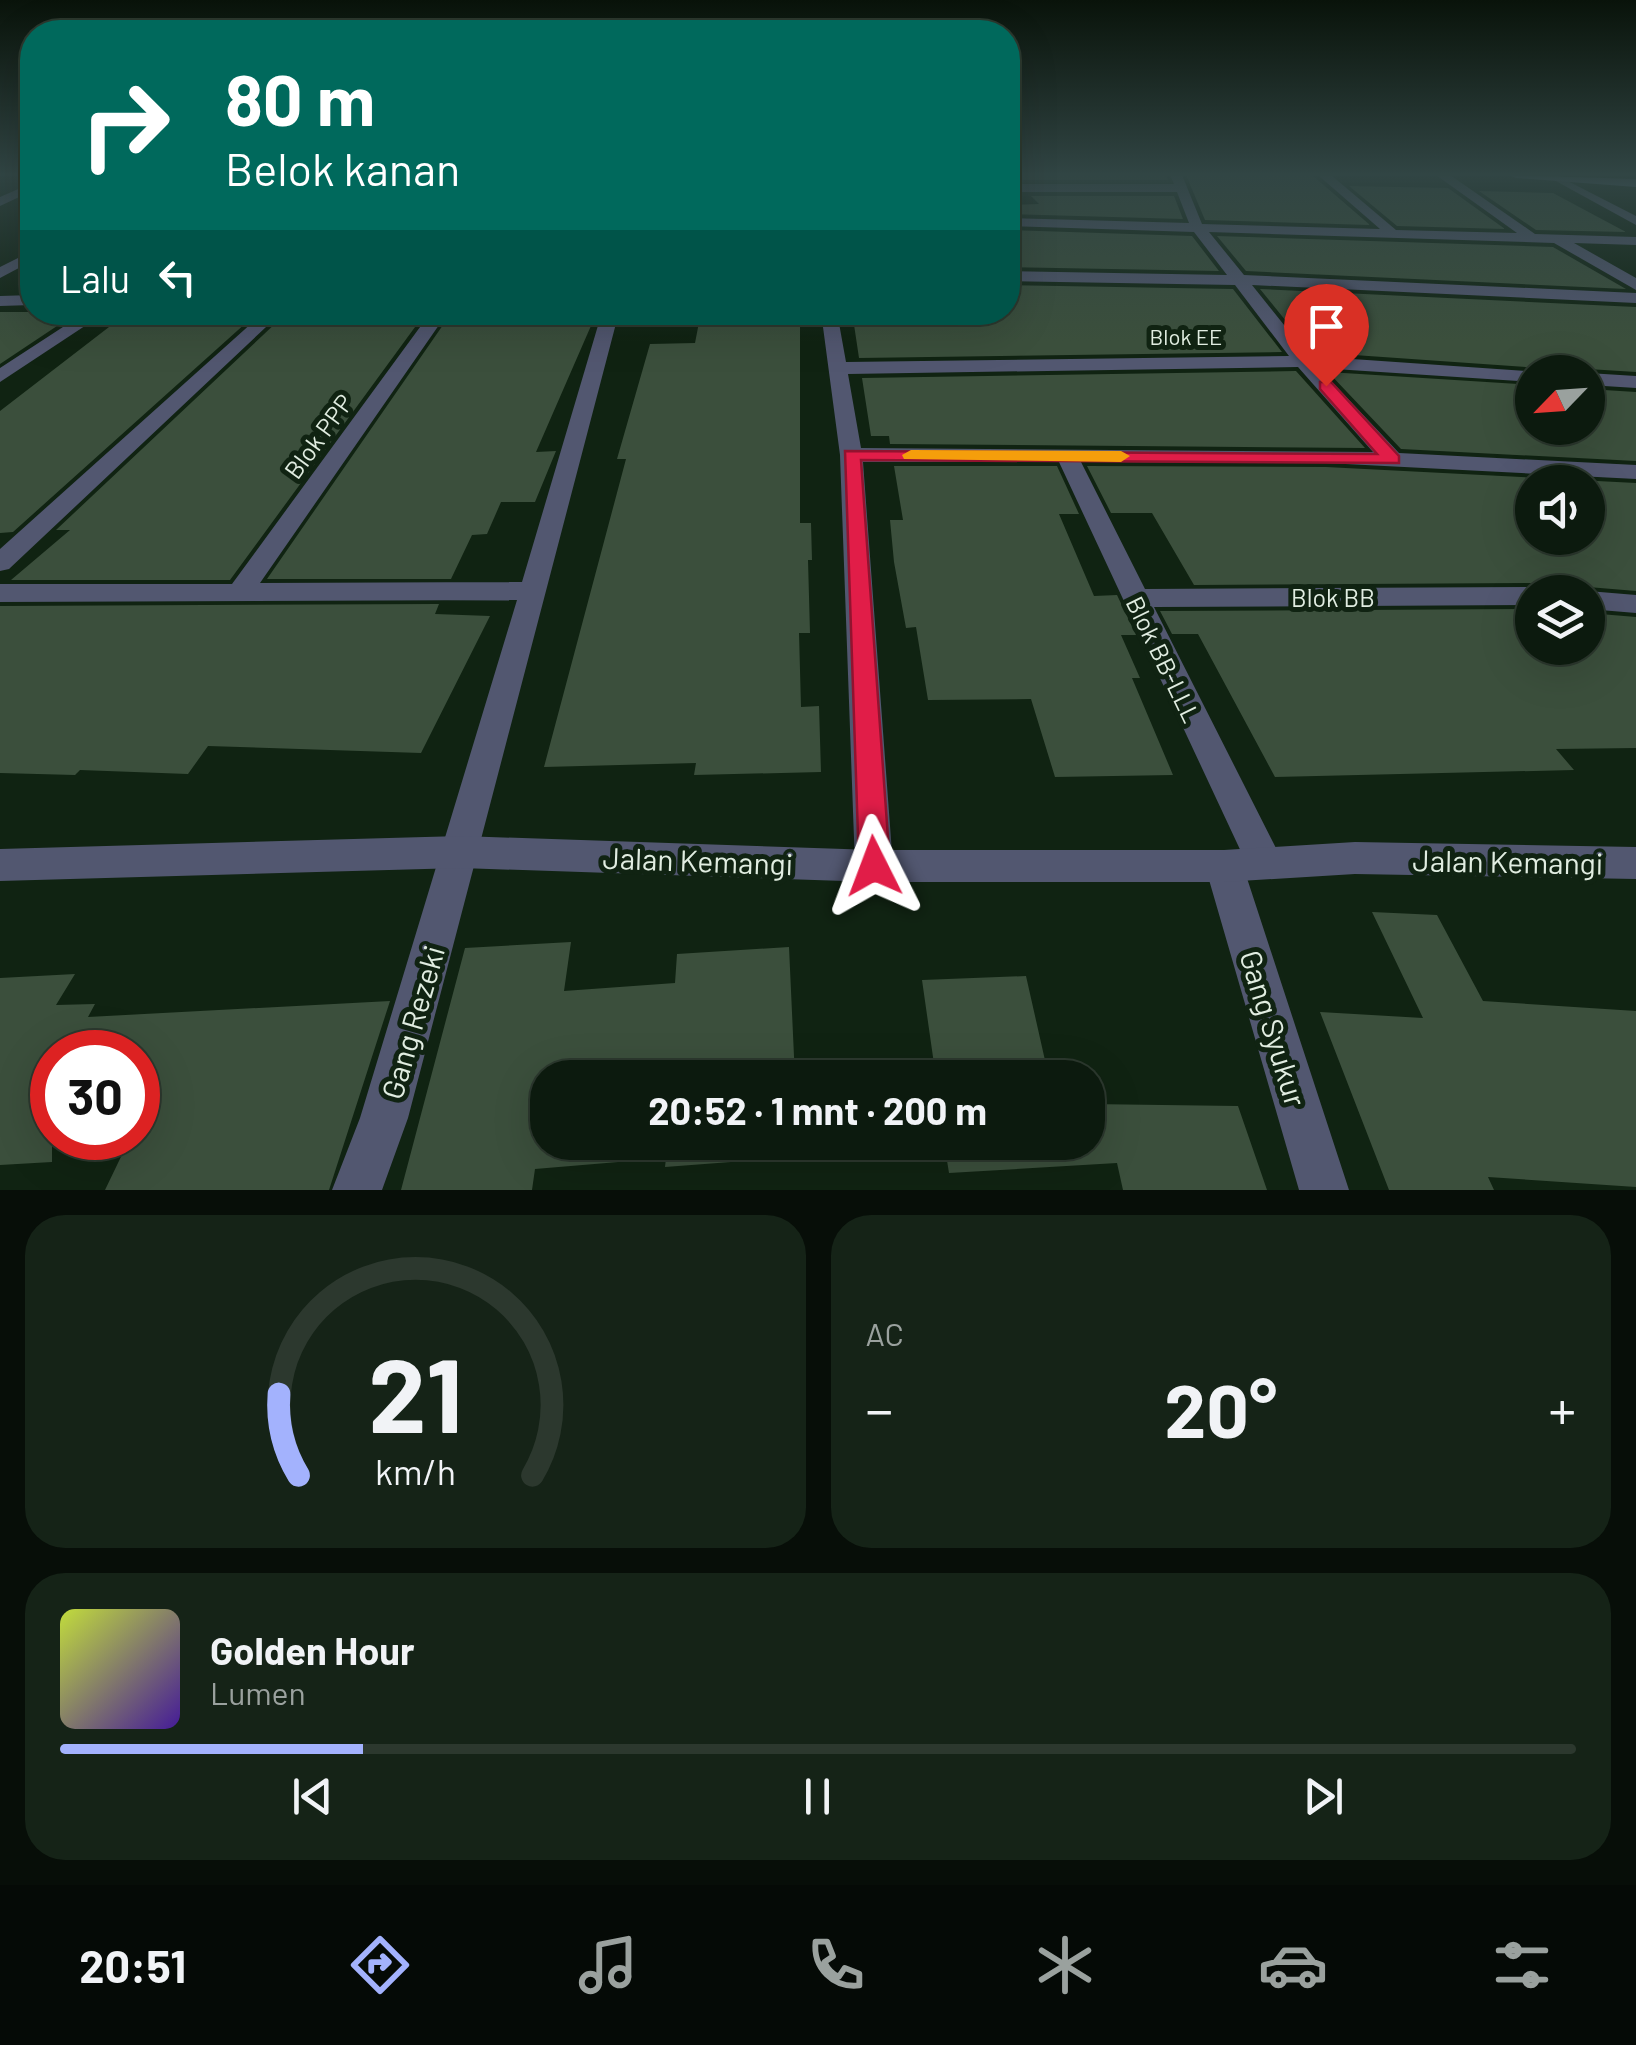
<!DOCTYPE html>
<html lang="id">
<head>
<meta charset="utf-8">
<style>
	:root { --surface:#0c1a0e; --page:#152317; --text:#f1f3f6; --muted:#9aa19e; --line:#2c382e; --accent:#a3b2fd }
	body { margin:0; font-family:Barlow,sans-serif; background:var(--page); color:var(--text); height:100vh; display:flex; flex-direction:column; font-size:38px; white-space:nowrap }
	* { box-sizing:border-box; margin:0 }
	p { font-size:32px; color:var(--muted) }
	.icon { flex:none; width:55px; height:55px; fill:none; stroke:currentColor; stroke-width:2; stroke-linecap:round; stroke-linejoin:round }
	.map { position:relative; height:1190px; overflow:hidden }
	.sheet { display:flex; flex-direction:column; gap:25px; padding:25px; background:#070e08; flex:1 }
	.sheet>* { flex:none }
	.guide { position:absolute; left:20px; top:20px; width:1000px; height:305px; border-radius:40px; box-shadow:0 10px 40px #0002,0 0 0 2px var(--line); background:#00695c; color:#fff; overflow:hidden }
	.needle { width:65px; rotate:245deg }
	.fabs { position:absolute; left:1515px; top:355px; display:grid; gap:20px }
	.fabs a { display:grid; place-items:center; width:90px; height:90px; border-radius:50%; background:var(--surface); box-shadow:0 10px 40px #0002,0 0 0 2px var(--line); font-size:50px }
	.speed { position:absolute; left:30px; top:1030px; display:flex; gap:20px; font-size:50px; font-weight:700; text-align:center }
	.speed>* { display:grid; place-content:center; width:130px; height:130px; border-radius:50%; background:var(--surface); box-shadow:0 10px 40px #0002,0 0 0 2px var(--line); line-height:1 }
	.speed .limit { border:15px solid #d22; background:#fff; color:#111 }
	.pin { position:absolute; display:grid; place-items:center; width:85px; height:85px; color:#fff; margin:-102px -42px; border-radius:50% 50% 50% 0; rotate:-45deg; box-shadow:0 0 10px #0007 }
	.pin .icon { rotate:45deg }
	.me { position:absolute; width:110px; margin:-55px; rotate:357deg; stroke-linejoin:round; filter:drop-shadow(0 0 8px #0008) }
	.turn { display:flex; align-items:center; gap:35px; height:210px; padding:0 40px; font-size:45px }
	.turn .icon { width:130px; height:130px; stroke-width:2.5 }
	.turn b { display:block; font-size:70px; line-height:85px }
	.then { display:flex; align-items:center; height:95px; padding:0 40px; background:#0003; gap:20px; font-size:38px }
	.big { font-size:75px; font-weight:700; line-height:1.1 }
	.sheet .tile { flex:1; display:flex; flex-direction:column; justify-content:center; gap:15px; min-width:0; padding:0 35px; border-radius:40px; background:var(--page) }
	.sheet .dial { align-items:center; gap:0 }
	.dial svg { height:260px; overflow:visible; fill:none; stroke:var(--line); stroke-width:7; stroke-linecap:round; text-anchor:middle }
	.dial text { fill:var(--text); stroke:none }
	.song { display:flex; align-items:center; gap:30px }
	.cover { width:120px; height:120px; border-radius:15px; background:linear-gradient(135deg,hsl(70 70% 55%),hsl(260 70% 35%)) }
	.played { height:10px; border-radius:5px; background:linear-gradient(90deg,var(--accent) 20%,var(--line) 20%) }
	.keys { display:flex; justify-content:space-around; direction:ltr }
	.heat { display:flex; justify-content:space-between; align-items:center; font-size:55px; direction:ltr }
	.sheet .tiles { flex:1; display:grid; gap:25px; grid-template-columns:1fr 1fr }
	.tile:last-child { grid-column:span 2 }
	.trip { position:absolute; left:530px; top:1060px; width:575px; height:100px; border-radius:40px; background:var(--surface); box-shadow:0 10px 40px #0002,0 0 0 2px var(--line); font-weight:700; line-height:100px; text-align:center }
	.tabs { display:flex; height:160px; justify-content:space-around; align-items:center; background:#050a06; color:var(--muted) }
	.tabs .icon { width:70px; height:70px }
	.tabs .selected { color:var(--accent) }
	.tabs b { font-size:45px; color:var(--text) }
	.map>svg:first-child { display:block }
	.building { fill:#3b4f3c; fill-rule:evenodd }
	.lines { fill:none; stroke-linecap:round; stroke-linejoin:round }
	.minor { fill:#525770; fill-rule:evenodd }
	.tertiary { fill:#525770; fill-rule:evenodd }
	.secondary { fill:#6f789f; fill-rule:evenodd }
	.route { fill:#e11d48; stroke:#92132f; stroke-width:2.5 }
	.slow { fill:#f59e0b }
	.labels { text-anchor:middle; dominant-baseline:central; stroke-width:10; stroke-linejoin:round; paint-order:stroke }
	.far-street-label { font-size:22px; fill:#e1ede1; stroke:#102312 }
	.street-label { font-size:25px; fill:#e1ede1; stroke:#102312 }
	.near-street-label { font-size:30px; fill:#e1ede1; stroke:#102312 }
</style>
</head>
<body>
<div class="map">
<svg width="1636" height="1190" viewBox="0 0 1636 1190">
	<rect width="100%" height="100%" fill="#102312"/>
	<path class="building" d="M1012 175H1166L1168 180H1017Z
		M1186 175H1312L1370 225 1205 220Z
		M1349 186 1448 188 1505 229 1397 226Z
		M1479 191 1553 193 1626 232 1536 230Z
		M1031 196H1174L1183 219 1008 214V205L1039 204Z
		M1008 230 1192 236 1219 271 1008 267Z
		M1217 236 1553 247 1626 289 1246 271Z
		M1008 285 1233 289 1282 352 859 358 853 318H960L958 312H1008Z
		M1260 289 1636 307V372L1588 369 1543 372 1539 368 1311 352Z
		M0 312H78L0 364Z
		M364 312H426L230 580H11L70 530H56L278 321 361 316Z
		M452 312H597L536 452 556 451 535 502H501L487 534 472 535 451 579H267Z
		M701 312H800V523H811L812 560H808L810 633H799L801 707 819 706 821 772 694 775 696 763 544 767 626 459H617L650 344 695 343Z
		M247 322 13 532 0 533V411L109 327Z
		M1296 371 1365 448 890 444 889 436H871L862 378Z
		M1328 372 1532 385V428H1588V389L1636 392V461L1401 449Z
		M894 466H1057L1079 514H1059L1094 596 1117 595 1136 635H1121L1140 678H1132L1173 775 1055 777 1031 699 928 700 916 627 906 628 894 562 890 520H903Z
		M1087 466 1326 467 1636 483V591L1588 587 1579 592H1546L1532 583 1194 585 1152 513H1111ZM1532 482H1588V538H1532Z
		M439 604 435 614 490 616 421 753 208 746 188 774 80 770 75 775 0 773V606Z
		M1532 609V648H1588V613L1636 617V748L1556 749 1574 770 1275 777 1198 634H1172L1160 611Z
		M1372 912 1437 915 1483 1001 1636 1011V1187L1488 1177 1494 1190H1389L1320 1012 1423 1018Z
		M571 942 564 991 675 983 677 954 789 947 795 1078H548V1142H798L799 1157 665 1167 666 1158 535 1169 532 1190H401L465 948Z
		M75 974 56 1005 95 1004 88 1017 390 1001 329 1190H105L130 1138H138V1052H52V1162L0 1165V978Z
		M1026 976 1049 1078H936L922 980Z
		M1088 1104 1238 1106 1267 1190H1123L1117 1163 949 1173 944 1142H1088Z"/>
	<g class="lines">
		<path class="minor" d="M1170 175H1182L1202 224 1380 229 1318 175H1331L1396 230 1517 233 1436 175H1450L1535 234 1636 237V245L1574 243 1636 278V290L1554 243 1209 232 1244 275 1636 293V303L1252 285 1309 356 1539 372H1532V382L1319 368 1399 453 1636 465V479L1326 463 1081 462 1145 589 1532 587 1543 592H1532V605L1154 607 1283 862 1277 873 1264 878 1251 873 1059 462H863L893 866 887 878 874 882 861 878 855 866 840 455 821 312H837L846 362 1289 356 1235 285 1008 281V271L1227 275 1194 232 1008 226V218L1189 223 1177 192H1008V184H1174ZM1298 367 1373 452 861 448 848 374Z
			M1556 175 1636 216V225L1554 180Z
			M32 183V191L0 206V197Z
			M32 251V261L0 278V267Z
			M32 295V305L0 306V296Z
			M86 312H106L0 382V368Z
			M264 312H282L9 569 0 571V549Z
			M431 312H448L260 583 522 582 602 312H619L408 1118 382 1190H332L360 1118 517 600 0 602V584H232Z
			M1588 373 1636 376V388L1588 385Z
			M1588 591 1636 595V613L1588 609V592H1583Z
			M1224 850 1237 854 1243 866 1349 1190H1299L1205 866 1211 854Z"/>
		<path class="tertiary" d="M461 836 874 850H1224L1355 842 1636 847V879L1355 874 1224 882H874L461 868 0 881V849Z"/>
		<path class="secondary" d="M1510 175 1636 179V187L1516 178Z"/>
	</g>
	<linearGradient id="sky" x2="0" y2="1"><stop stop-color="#09130a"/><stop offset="0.51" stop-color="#314544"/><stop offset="1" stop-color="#314544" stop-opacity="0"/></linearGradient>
	<rect width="1636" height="342" fill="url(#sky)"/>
	<path class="route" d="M1320 382H1331L1399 456V463L861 460 890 866 885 876 874 879 863 876 859 866 845 451 1377 454 1320 389Z"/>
	<path class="slow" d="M911 450 1121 451 1130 456 1121 462 904 459 902 455Z"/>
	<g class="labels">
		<g class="far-street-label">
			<text x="1186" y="336">Blok EE</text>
		</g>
		<g class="street-label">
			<text transform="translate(318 436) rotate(-54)">Blok PPP</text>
			<text x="1333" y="597">Blok BB</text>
			<text transform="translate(1164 659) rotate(64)">Blok BB-LLL</text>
		</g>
		<g class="near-street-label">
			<text transform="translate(698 860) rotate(2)">Jalan Kemangi</text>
			<text transform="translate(1508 861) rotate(1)">Jalan Kemangi</text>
			<text transform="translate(412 1022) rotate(-74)">Gang Rezeki</text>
			<text transform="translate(1274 1028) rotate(73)">Gang Syukur</text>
		</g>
	</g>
</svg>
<div class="fabs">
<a><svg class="needle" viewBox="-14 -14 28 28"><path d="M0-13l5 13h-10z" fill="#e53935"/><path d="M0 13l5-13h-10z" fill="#9aa19e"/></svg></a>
<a><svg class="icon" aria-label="sound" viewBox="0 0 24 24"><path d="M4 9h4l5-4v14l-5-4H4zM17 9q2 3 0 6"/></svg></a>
<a><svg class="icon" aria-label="layers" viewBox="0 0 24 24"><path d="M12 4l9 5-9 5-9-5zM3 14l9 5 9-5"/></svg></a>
</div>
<div class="speed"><div class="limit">30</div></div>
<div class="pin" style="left:1326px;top:386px;background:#d93025"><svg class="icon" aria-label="arrive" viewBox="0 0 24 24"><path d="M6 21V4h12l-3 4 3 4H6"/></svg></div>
<svg class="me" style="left:874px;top:866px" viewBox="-20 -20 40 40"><path d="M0-17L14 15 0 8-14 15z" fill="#e11d48" stroke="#fff" stroke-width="4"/></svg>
<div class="trip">20:52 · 1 mnt · 200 m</div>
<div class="guide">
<div class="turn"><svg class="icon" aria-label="right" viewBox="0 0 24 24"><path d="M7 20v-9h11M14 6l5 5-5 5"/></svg><div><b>80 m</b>Belok kanan</div></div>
<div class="then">Lalu<svg class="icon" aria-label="left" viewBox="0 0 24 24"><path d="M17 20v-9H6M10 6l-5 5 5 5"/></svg></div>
</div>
</div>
<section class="sheet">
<div class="tiles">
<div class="tile dial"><svg viewBox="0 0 100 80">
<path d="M14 69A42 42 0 1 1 86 69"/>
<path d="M14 69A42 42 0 0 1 8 44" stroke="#a3b2fd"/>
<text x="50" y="56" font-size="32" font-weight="700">21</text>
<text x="50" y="72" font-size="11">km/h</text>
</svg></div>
<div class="tile"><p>AC</p>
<div class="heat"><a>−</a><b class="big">20°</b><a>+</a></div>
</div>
<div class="tile">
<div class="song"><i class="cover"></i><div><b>Golden Hour</b><p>Lumen</p></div></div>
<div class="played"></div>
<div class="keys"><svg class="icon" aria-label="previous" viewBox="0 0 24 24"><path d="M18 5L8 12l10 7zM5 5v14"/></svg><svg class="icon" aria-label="pause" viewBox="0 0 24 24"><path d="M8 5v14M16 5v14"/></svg><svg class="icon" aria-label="next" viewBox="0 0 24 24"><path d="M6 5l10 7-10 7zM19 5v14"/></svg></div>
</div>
</div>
</section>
<nav class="tabs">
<b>20:51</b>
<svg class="icon selected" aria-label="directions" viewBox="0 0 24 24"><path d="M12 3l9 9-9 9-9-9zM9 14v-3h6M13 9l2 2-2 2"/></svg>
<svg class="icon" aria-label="music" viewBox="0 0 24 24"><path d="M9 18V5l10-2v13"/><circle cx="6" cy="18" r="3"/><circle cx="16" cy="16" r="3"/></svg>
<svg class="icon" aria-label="phone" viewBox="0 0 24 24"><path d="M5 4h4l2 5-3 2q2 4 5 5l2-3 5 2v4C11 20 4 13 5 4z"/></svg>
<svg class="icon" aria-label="climate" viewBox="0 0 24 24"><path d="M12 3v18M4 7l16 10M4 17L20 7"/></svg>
<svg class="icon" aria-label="car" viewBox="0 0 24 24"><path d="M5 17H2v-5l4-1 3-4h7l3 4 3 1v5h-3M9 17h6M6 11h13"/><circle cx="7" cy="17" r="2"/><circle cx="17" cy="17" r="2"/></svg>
<svg class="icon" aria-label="filters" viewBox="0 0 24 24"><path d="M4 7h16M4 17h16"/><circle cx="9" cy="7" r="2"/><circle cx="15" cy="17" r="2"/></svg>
</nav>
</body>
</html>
